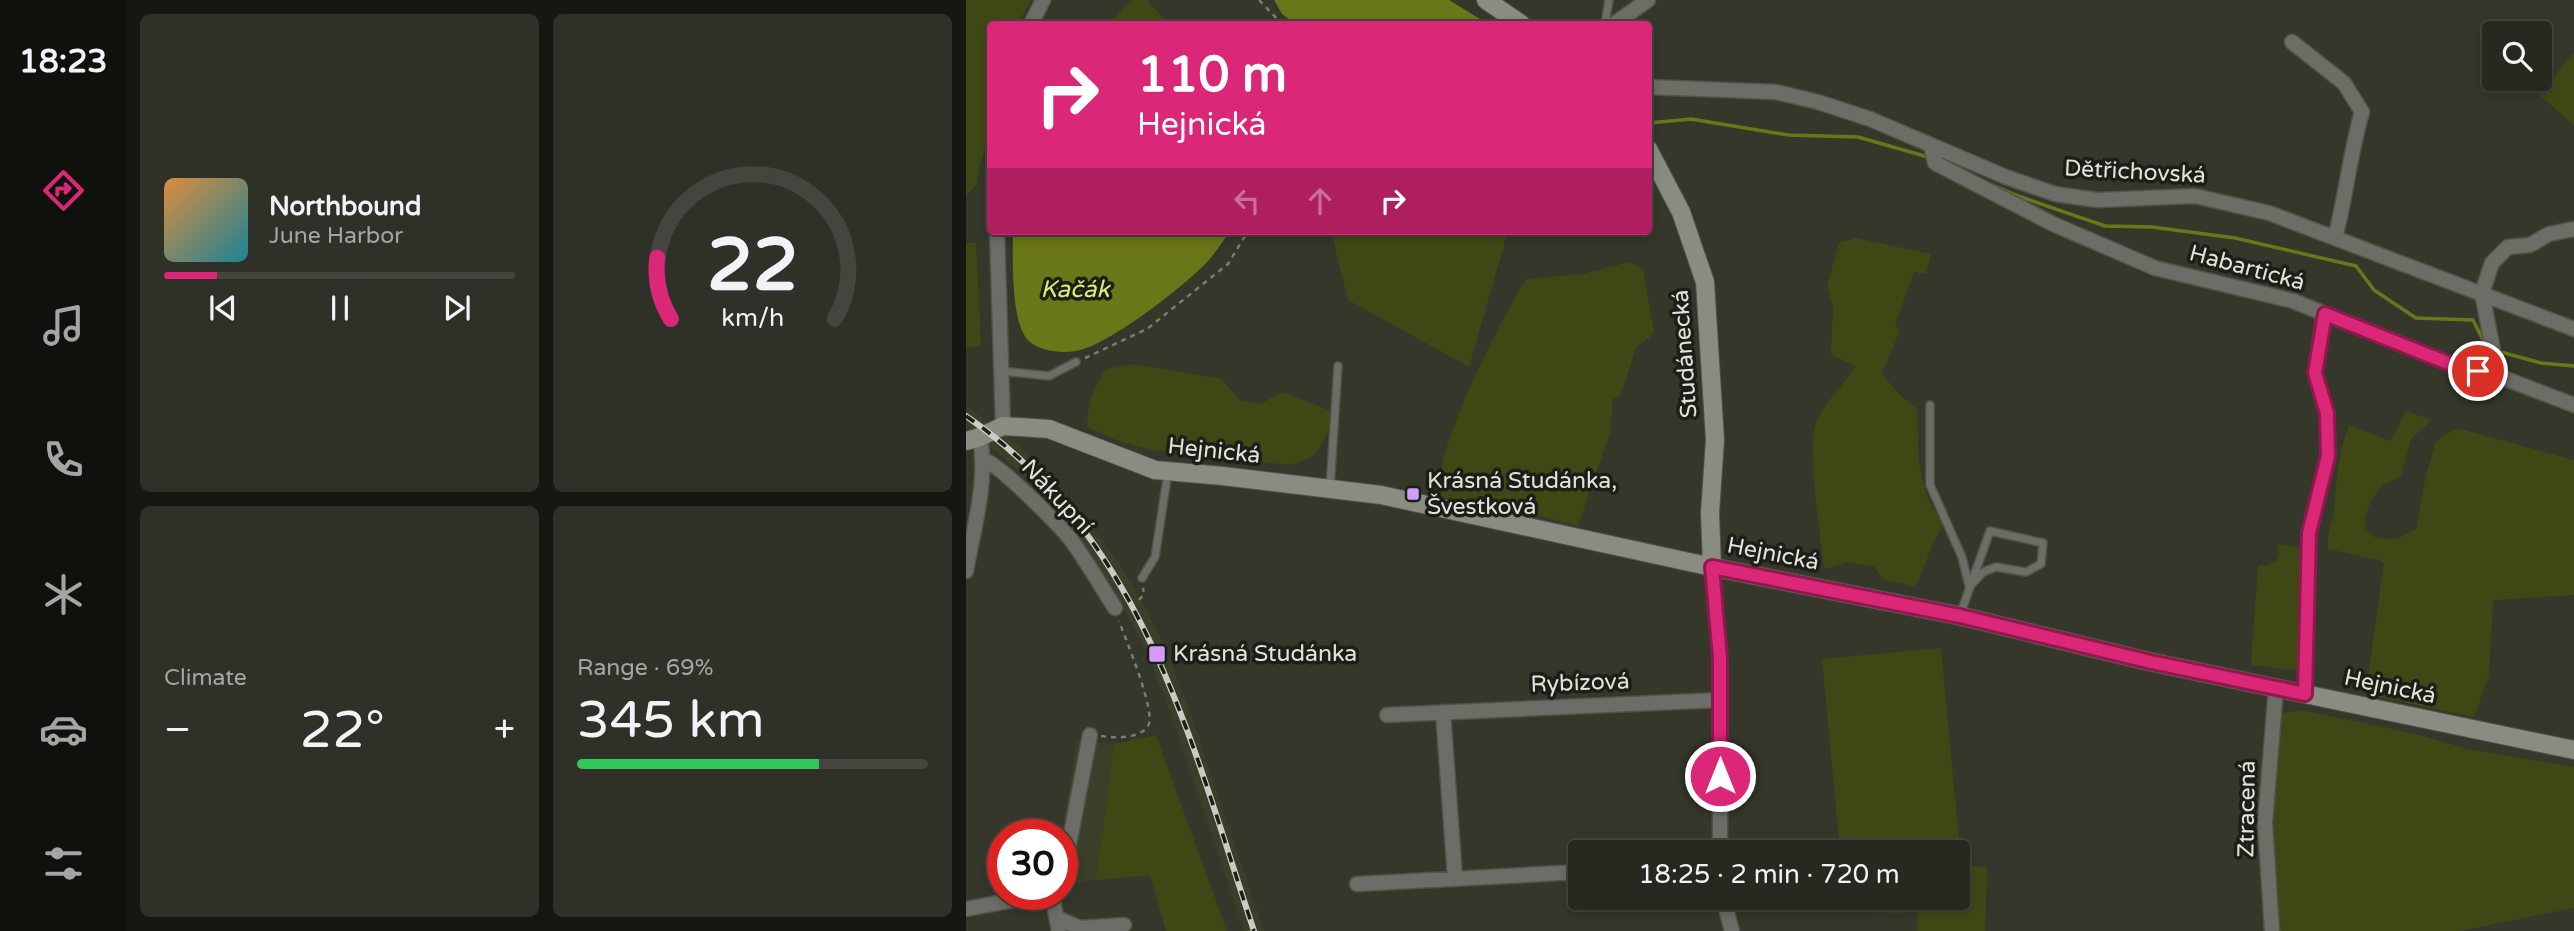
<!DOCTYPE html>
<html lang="en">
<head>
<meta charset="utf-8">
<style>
	:root { --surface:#272920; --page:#2f3129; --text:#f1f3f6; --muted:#a4a6a5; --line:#43453e; --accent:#db2777 }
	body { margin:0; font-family:"Varela Round",sans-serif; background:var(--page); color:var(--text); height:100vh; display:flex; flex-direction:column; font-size:26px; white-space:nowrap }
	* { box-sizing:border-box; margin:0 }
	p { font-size:23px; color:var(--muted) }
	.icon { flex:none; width:38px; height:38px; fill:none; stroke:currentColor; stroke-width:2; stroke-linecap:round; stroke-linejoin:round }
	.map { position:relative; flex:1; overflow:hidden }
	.details { display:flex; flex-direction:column; gap:14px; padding:14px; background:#151712; width:840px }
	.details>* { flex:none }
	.banner { position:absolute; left:21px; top:21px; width:665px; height:214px; border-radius:7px; box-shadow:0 4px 10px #0003,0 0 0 2px var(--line); background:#db2777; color:#fff; overflow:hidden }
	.tools { position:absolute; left:1516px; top:21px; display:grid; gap:14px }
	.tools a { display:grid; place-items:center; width:70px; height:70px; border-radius:7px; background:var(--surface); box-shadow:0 4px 10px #0003,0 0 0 2px var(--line); font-size:35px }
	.speed { position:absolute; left:21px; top:819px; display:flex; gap:14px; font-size:35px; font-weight:700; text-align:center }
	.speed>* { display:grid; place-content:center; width:91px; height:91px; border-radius:50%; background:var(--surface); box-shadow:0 4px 10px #0003,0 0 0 2px var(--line); line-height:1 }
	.speed .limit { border:10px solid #d22; background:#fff; color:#111 }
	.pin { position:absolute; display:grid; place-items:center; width:60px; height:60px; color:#fff; margin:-30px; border:4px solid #fff; border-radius:50%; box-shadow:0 2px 7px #0007 }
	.me { position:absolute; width:77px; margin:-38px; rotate:0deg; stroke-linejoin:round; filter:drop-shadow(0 0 5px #0008) }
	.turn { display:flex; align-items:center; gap:24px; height:147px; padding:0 35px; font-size:32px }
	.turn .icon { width:91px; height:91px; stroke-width:2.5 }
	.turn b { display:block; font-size:49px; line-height:60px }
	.lanes { display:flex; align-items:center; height:66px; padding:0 35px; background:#0003; justify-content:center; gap:35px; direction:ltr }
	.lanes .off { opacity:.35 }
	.big { font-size:52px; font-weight:600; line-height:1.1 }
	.details .widget { flex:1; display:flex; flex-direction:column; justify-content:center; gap:10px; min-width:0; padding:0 24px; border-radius:10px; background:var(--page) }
	.details .dial { align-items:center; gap:0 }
	.dial svg { height:182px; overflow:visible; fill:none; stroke:var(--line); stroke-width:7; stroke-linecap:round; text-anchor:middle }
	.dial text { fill:var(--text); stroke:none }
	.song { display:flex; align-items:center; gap:21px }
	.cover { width:84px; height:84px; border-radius:10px; background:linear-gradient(135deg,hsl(30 70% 55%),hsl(190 70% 35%)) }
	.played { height:7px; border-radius:4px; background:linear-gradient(90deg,var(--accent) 15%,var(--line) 15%) }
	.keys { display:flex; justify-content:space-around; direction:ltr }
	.heat { display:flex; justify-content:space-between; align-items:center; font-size:38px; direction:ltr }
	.charge { height:10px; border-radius:5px; background:linear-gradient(90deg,#34c759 69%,var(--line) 0) }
	.details .tiles { flex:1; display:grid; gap:14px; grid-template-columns:repeat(2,1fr) }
	.trip { position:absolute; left:602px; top:840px; width:402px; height:70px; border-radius:7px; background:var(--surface); box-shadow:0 4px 10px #0003,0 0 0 2px var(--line); font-weight:600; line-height:70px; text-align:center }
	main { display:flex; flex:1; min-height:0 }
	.tabs { display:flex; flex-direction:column; width:126px; justify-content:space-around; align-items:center; background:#10100d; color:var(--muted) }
	.tabs .icon { width:49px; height:49px }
	.tabs .active { color:var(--accent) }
	.tabs b { font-size:32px; color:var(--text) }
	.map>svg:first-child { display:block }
	.built { fill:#3a3f2a }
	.green { fill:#3f4815 }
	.water { fill:#697718 }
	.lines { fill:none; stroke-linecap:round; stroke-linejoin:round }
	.stream { stroke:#697718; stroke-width:3.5 }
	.lane-casing { stroke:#505346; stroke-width:10 }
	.street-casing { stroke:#505346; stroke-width:17 }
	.secondary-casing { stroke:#505346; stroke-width:20 }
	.path { stroke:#7a7d72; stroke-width:2.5; stroke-dasharray:5 5; stroke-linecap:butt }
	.lane { stroke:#6b6d66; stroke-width:7 }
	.street { stroke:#6b6d66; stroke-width:14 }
	.secondary { stroke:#898c81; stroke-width:18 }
	.rail-casing { stroke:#c9ccc3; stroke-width:6 }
	.rail { stroke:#1c1e18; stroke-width:3.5; stroke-dasharray:10; stroke-linecap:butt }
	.route-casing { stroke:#8e194d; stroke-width:18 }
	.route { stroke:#db2777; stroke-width:12 }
	.poi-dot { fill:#d39cfc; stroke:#1c1e18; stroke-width:2.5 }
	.labels { text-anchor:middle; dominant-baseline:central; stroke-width:7; stroke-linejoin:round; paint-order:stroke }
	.street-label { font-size:23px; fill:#e1e4db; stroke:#1c1e18 }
	.poi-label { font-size:23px; fill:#e1e4db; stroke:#1c1e18; text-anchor:start }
	.water-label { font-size:24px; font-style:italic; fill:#d9ef79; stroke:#1c1e18 }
</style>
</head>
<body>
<main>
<nav class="tabs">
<b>18:23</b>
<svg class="icon active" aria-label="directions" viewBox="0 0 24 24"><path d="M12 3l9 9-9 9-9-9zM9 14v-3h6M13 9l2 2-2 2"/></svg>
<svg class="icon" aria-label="music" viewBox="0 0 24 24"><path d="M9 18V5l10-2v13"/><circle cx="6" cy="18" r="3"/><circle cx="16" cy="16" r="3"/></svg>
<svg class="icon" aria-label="phone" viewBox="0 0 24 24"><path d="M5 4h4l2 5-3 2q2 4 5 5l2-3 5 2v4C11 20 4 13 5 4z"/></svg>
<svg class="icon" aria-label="climate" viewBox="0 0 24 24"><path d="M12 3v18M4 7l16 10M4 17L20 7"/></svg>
<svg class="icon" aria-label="car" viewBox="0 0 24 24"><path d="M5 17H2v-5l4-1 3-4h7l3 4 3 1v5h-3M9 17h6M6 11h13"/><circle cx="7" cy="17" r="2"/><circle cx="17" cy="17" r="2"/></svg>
<svg class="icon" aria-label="filters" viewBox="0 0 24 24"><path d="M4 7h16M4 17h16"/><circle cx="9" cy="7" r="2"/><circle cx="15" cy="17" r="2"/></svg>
</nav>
<section class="details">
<div class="tiles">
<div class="widget">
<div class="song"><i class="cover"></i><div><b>Northbound</b><p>June Harbor</p></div></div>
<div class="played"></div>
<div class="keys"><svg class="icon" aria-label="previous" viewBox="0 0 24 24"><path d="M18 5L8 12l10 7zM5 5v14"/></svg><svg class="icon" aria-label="pause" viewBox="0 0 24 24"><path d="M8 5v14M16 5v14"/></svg><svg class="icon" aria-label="next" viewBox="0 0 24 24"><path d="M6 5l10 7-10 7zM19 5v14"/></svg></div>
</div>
<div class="widget dial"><svg viewBox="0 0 100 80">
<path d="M14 69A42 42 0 1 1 86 69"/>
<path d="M14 69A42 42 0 0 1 8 42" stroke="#db2777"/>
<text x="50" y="56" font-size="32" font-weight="700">22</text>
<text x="50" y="72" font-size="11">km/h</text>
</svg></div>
<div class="widget"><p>Climate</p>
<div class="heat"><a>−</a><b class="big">22°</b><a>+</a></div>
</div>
<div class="widget"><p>Range · 69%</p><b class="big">345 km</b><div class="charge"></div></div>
</div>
</section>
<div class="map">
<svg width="1608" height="931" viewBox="0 0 1608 931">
	<rect width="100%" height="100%" fill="#34372a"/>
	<path class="built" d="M0 405 53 446 87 479 120 518 155 566 181 610 200 650 226 716 298 931H278L208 722 183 658 164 619 139 576 105 529 73 492 39 459 0 428Z
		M111 740 148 744 130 880 96 884 95 835Z"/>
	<path class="green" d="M0 0H65L52 24H24C24 62 25 99 21 136 19 153 11 167 11 184L0 196Z
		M165 0H181L203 24H126L149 17Z
		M1608 53V125L1572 94Z
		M365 231H542L503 367 382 300Z
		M890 238 965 254 960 274 948 272 929 325 934 330 916 374 933 394 951 409 953 464 961 497 977 525 967 543 953 580 948 586 918 580 907 566 883 562 858 569C855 539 840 449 850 423 859 401 877 386 890 366L865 355 867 307 861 286 873 243Z
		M0 243H10L15 346 0 347Z
		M663 262 677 269 688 332 683 338 670 347 655 395 647 399 644 433 612 526 550 510 476 497C460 462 538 314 560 279L617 274Z
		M169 364 256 379 274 401 294 404 317 392 363 410C366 418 364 425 361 433 352 456 346 459 323 465L185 450 150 440 121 427C122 403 127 388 140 369Z
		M1440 411 1466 420 1445 439 1435 477 1416 485 1406 499 1398 518 1400 530 1410 538 1430 539 1450 529 1460 476 1470 441 1491 428 1608 460V595L1527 600 1523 675 1508 717 1404 695 1400 690 1418 563 1413 560 1362 549C1360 535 1366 525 1368 512 1370 483 1372 453 1383 425L1425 441Z
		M1311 544 1337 548 1333 665 1328 670 1285 665 1292 565 1299 566 1310 562 1313 553Z
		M975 648 994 851 874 852 856 659Z
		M1335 710 1449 734 1502 749 1608 767V908L1494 931H1310C1307 858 1306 786 1313 714Z
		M190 735 261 931H200L184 875 130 880 148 744Z
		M992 866 1021 867 1019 931H951L952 898H992Z
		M893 898H942L941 913 892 912Z"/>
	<path class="water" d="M308 0H483L522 24H329L316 14Z
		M47 231H264C257 241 250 252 242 261 220 285 145 343 114 350 100 354 74 352 63 341 44 324 47 256 47 231Z"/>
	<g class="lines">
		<path class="stream" d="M682 123 725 119 822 135 892 137 962 157
			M1024 184 1055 197 1139 226 1186 227 1269 238 1390 266 1408 290 1450 318 1507 320 1519 344
			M1531 351 1575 363 1608 366"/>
		<defs>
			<path id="lane" d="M639 24 643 0
				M36 371 83 376 110 362
				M964 405V485L996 557 1003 586
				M364 488 372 366
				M176 578 189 557 202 472
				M994 615 1024 531 1077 543 1075 564 1060 572 1030 567 1017 572 1003 587"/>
			<path id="street" d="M65 24 77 0
				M648 24 682 0
				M1326 42 1378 83 1396 112C1384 153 1380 196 1369 238
				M682 87 810 92 852 102 904 119 1040 177 1089 194 1131 200 1229 196 1303 213 1608 329
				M965 145 969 163 1087 224 1189 268 1327 301 1492 367 1532 376 1608 405
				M31 231 37 426
				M1532 376 1516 293 1526 263 1542 247 1564 245 1583 234 1608 229
				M18 460C34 465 97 528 108 544 122 564 135 586 149 608
				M746 567 754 658V852
				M0 571C8 526 22 482 14 437
				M1339 694 1343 533 1362 456 1361 413 1349 373 1358 314
				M477 712 489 878
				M421 715 754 700
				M96 881 124 735
				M391 884 614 872
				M86 894 93 931
				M757 898 766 931
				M0 909 80 894
				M91 918 114 928 158 925
				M1306 931 1299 823 1310 688"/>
			<path id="secondary" d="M520 0 555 24
				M682 149 715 212 739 282 749 440 744 513 746 567
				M0 441 14 437 37 426 83 429 189 470 257 476 415 495 746 567 994 616 1185 662 1608 750"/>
		</defs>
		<use href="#lane" class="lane-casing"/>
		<use href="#street" class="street-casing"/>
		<use href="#secondary" class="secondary-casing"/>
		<path class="path" d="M293 0 316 24
			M119 358 181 329 262 264 282 231
			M173 600 178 594 177 588
			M135 736C148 738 174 739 182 726 191 713 159 638 153 621"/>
		<use href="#lane" class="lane"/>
		<use href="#street" class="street"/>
		<use href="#secondary" class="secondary"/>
		<defs>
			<path id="rail" d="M0 416C178 539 224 739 288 931"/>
		</defs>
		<use href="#rail" class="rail-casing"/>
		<use href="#rail" class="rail"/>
	</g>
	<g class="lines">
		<defs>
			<path id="route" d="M754 776V658L746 567 994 616 1185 662 1339 694 1343 533 1362 456 1361 413 1349 373 1359 314 1492 367 1512 371"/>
		</defs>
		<use href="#route" class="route-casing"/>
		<use href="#route" class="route"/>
	</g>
	<g class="poi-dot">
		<rect x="440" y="487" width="14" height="14" rx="3.5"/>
		<rect x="182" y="645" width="18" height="18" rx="3.5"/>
	</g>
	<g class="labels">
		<g class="street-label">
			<text transform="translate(1169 172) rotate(3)">Dětřichovská</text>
			<text transform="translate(1281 268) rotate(15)">Habartická</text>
			<text transform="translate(719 354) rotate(-94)">Studánecká</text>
			<text transform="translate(248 451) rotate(6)">Hejnická</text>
			<text transform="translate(91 497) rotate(47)">Nákupní</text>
			<text transform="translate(807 554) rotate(11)">Hejnická</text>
			<text transform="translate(614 683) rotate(-2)">Rybízová</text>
			<text transform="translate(1424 687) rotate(12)">Hejnická</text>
			<text transform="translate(1281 809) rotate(-89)">Ztracená</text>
		</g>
		<g class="poi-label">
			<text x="461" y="481">Krásná Studánka,<tspan x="461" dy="26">Švestková</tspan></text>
			<text x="207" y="654">Krásná Studánka</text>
		</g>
		<g class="water-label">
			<text x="109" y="289">Kačák</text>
		</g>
	</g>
</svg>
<div class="tools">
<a><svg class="icon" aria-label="search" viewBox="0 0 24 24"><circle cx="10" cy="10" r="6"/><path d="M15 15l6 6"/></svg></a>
</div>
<div class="speed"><div class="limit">30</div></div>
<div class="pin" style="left:1512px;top:371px;background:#d93025"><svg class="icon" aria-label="arrive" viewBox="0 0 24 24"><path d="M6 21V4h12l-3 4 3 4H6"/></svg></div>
<svg class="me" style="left:754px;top:776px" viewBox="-20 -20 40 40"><circle r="17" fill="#db2777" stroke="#fff" stroke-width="3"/><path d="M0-11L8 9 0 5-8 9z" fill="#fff"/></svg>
<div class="trip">18:25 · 2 min · 720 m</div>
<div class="banner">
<div class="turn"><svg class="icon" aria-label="right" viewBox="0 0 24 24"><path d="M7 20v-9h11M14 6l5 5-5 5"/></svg><div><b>110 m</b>Hejnická</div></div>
<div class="lanes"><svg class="icon off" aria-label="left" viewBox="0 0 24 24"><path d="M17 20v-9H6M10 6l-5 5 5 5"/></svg><svg class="icon off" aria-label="ahead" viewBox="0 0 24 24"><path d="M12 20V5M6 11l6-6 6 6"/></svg><svg class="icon" aria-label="right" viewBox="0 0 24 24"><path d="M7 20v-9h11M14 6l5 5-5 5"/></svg></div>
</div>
</div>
</main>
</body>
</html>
